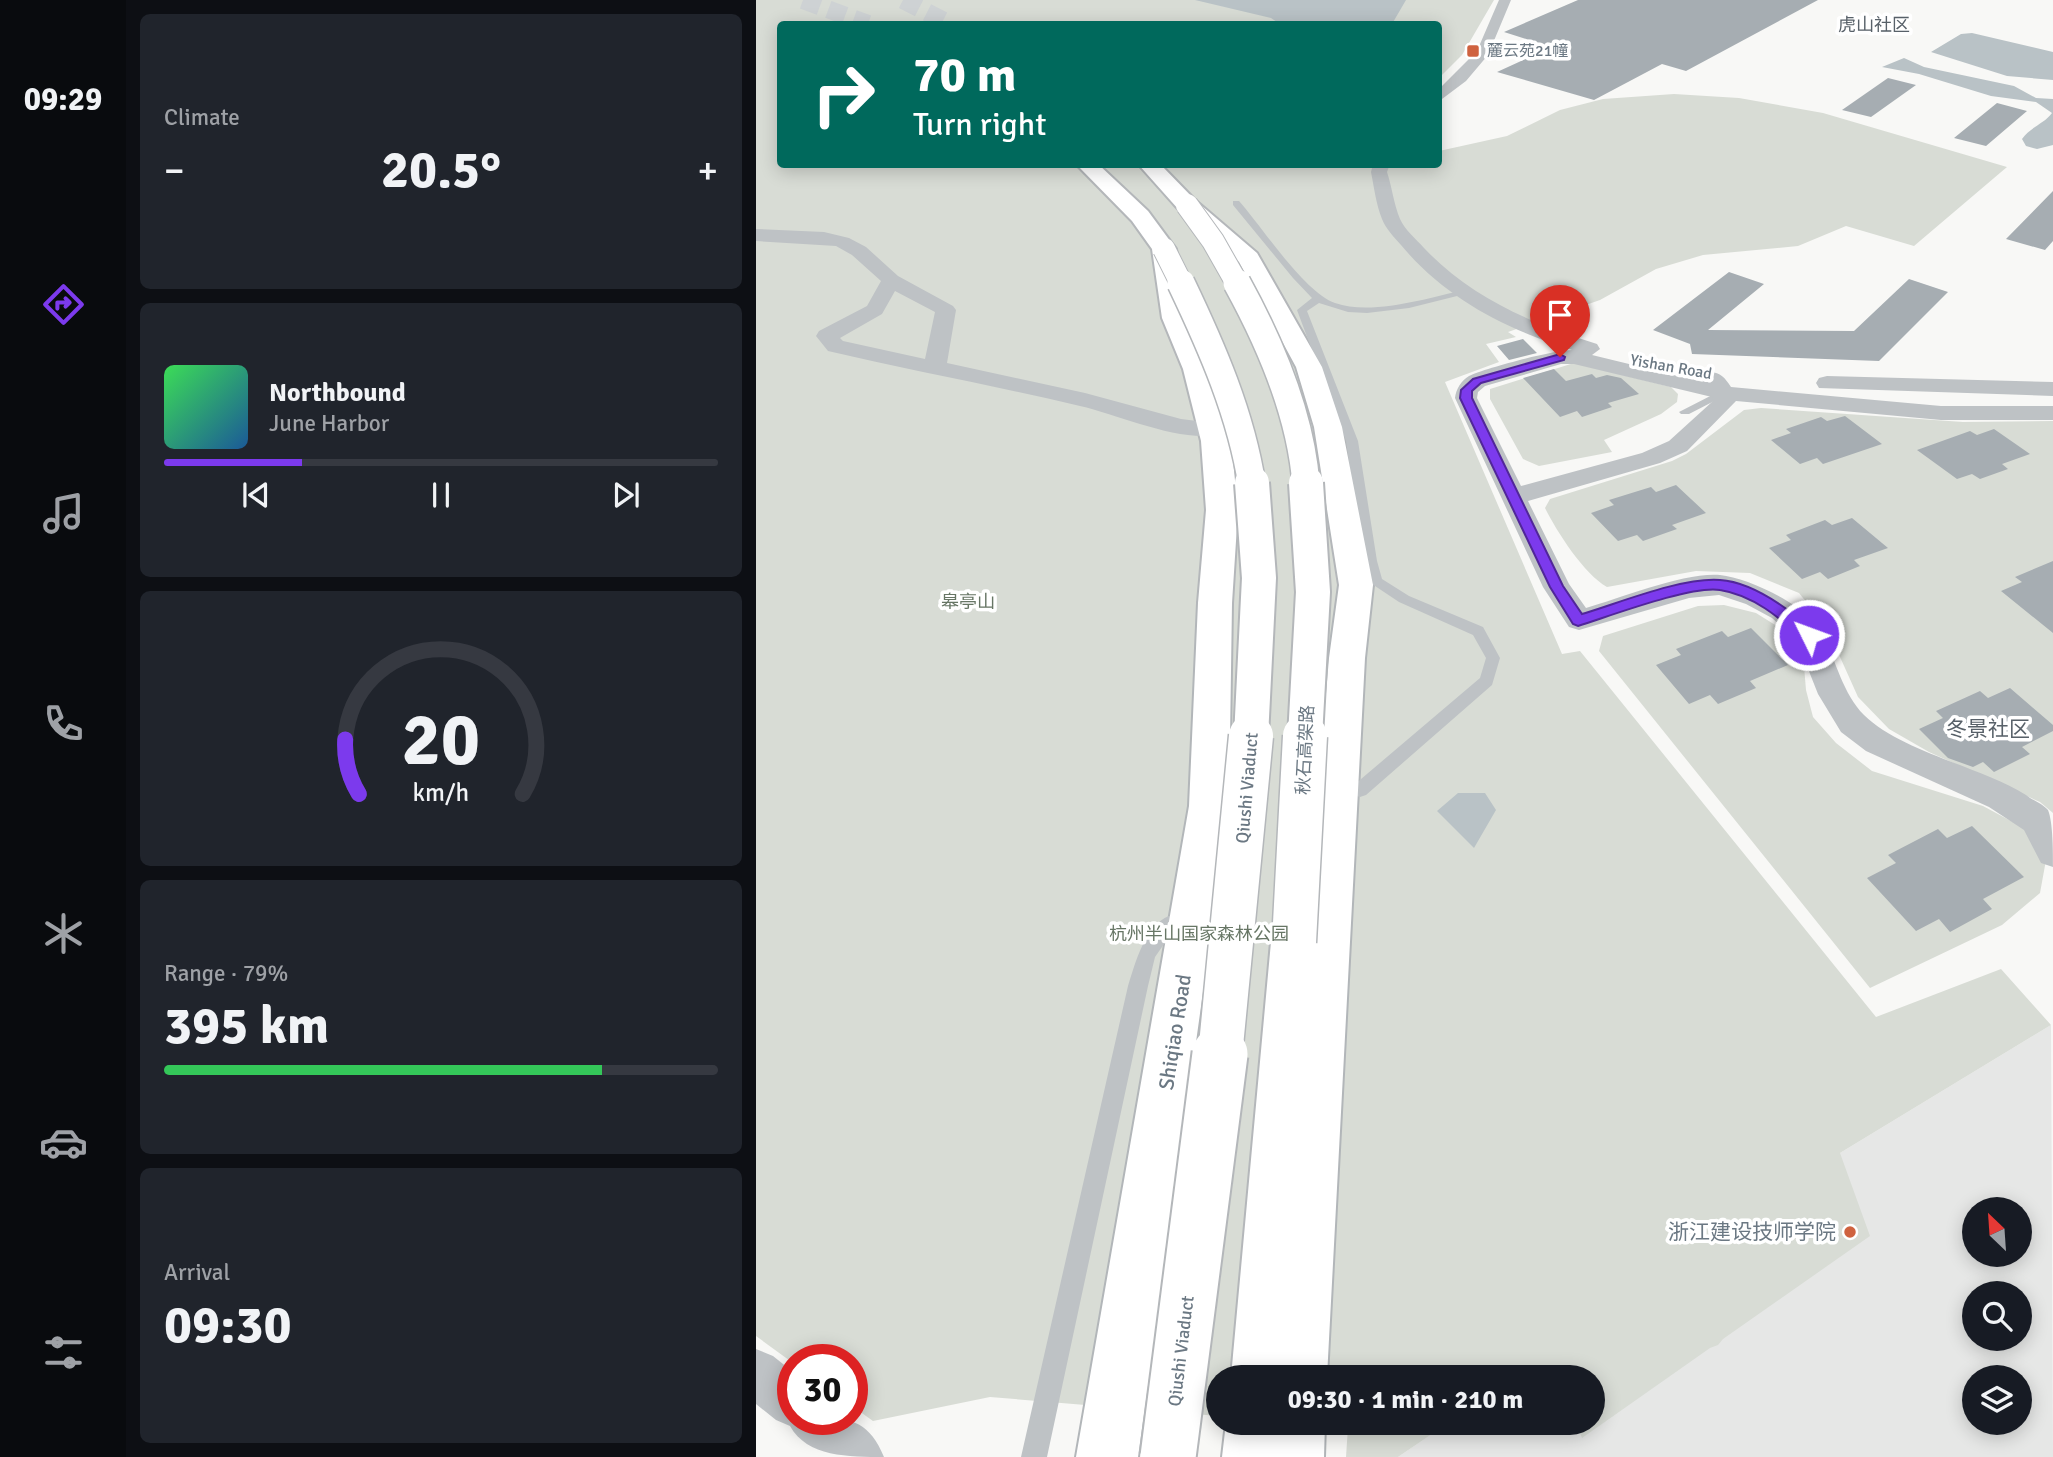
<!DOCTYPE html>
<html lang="en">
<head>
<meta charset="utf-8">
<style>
	:root { --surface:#171b24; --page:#20242c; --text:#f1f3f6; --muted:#9ea1a6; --line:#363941; --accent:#7c3aed }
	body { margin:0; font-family:Signika,"Noto Sans SC",sans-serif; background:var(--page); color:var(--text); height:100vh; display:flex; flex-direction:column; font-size:26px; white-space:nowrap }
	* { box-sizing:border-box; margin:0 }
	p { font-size:23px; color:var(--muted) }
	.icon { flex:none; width:38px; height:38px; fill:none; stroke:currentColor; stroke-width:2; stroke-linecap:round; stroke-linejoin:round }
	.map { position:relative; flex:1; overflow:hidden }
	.details { display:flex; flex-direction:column; gap:14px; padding:14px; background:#0d0f14; width:630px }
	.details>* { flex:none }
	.guide { position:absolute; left:21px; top:21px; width:665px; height:147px; border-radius:7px; box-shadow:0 4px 18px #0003; background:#00695c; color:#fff; overflow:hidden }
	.needle { width:46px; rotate:335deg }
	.buttons { position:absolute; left:1206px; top:1197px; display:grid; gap:14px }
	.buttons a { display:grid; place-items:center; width:70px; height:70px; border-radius:50%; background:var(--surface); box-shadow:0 4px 18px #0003; font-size:35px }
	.speed { position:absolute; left:21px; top:1344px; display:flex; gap:14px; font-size:35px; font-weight:700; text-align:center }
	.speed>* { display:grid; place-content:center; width:91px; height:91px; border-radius:50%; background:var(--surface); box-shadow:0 4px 18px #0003; line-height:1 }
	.speed .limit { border:10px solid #d22; background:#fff; color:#111 }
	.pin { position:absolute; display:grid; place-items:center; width:60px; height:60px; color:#fff; margin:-72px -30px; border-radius:50% 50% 50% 0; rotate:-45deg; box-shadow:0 0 7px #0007 }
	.pin .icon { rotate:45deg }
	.me { position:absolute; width:77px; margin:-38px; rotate:312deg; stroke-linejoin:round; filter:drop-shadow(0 0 5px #0008) }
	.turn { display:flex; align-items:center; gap:24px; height:147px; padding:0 21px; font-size:32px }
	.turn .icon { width:91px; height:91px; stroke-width:2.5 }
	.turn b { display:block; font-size:49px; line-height:60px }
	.big { font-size:52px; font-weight:800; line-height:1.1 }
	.details .tile { flex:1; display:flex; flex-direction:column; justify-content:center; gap:10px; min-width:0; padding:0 24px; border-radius:10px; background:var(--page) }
	.details .dial { align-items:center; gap:0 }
	.dial svg { height:182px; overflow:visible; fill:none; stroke:var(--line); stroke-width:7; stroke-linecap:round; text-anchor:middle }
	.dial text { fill:var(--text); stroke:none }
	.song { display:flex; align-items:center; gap:21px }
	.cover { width:84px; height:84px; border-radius:10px; background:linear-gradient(135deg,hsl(130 70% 55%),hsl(210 70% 35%)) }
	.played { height:7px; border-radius:4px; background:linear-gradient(90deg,var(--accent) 25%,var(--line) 25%) }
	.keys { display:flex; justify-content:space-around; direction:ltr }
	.heat { display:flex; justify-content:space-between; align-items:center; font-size:38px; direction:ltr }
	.charge { height:10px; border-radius:5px; background:linear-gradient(90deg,#34c759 79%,var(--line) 0) }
	.trip { position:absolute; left:450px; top:1365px; width:399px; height:70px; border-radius:35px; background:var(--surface); box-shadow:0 4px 18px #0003; font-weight:800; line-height:70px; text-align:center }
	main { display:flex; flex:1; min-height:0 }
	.menu { display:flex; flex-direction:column; width:126px; justify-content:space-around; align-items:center; background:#090b0e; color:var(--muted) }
	.menu .icon { width:49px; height:49px }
	.menu .on { color:var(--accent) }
	.menu b { font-size:32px; color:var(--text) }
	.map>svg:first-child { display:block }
	.built { fill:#e6e7e6; fill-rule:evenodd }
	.green { fill:#d8dcd5 }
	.water { fill:#b9c2c6 }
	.building { fill:#a6adb2 }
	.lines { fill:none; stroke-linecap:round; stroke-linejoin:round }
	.highway-tunnel { stroke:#ced2d4; stroke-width:18; stroke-dasharray:18 9; stroke-linecap:butt }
	.primary-casing { stroke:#b2b6b9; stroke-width:4 }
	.highway-casing { stroke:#b4b7ba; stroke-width:4 }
	.lane { fill:#bec2c5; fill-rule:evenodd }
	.street { fill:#bec2c5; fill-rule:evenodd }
	.primary { fill:#fff; fill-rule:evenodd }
	.highway { fill:#fff; fill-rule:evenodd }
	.highway-bridge-far4-casing { stroke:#b4b7ba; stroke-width:24; stroke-linecap:butt }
	.highway-bridge-far3-casing { stroke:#b4b7ba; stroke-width:30; stroke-linecap:butt }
	.highway-bridge-far2-casing { stroke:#b4b7ba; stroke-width:38; stroke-linecap:butt }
	.highway-bridge-far1-casing { stroke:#b4b7ba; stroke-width:47; stroke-linecap:butt }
	.highway-bridge-casing { stroke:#b4b7ba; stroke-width:59; stroke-linecap:butt }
	.highway-bridge-far4 { stroke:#fff; stroke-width:22 }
	.highway-bridge-far3 { stroke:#fff; stroke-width:27 }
	.highway-bridge-far2 { stroke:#fff; stroke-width:34 }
	.highway-bridge-far1 { stroke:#fff; stroke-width:44 }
	.highway-bridge { stroke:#fff; stroke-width:55 }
	.route { fill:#7c3aed; stroke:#51269a; stroke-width:2 }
	.poi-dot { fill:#cf623f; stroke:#fff; stroke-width:2.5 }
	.labels { text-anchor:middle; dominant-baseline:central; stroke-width:7; stroke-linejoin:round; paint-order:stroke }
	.far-poi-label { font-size:16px; fill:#6b7883; stroke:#fff; text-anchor:start }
	.far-street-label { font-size:16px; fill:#6b7883; stroke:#fff }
	.far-quarter-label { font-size:18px; fill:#586169; stroke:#fff }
	.park-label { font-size:18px; fill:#677665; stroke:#fff }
	.street-label { font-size:18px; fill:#6b7883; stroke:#fff }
	.quarter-label { font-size:21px; fill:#586169; stroke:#fff }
	.near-street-label { font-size:21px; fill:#6b7883; stroke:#fff }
	.near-poi-label { font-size:21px; fill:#6b7883; stroke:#fff; text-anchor:end }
</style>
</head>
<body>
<main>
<nav class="menu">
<b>09:29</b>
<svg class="icon on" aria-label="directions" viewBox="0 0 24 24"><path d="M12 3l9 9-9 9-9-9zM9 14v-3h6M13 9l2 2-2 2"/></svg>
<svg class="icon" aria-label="music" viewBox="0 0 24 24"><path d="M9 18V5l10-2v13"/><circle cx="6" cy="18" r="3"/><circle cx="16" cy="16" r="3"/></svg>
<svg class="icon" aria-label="phone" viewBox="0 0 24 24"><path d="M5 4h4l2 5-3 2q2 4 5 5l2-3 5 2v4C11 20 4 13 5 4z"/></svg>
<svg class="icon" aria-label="climate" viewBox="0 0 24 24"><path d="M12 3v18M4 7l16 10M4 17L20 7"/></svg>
<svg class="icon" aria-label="car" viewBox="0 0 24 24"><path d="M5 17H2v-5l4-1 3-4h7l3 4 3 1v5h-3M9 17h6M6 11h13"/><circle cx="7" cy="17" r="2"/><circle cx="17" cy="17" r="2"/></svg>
<svg class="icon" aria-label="filters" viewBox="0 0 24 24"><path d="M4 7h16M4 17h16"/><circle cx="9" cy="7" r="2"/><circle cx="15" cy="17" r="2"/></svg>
</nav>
<section class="details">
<div class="tile"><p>Climate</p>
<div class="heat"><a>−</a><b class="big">20.5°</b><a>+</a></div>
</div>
<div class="tile">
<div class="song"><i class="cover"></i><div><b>Northbound</b><p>June Harbor</p></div></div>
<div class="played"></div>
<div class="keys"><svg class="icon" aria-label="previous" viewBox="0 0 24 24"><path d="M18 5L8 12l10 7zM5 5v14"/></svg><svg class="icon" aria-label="pause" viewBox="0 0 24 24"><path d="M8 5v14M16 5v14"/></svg><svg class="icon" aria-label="next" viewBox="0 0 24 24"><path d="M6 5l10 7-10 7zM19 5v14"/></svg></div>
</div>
<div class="tile dial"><svg viewBox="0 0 100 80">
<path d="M14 69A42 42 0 1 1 86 69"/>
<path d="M14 69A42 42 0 0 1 8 45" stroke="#7c3aed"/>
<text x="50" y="56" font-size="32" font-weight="700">20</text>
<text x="50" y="72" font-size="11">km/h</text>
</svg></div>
<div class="tile"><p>Range · 79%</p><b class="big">395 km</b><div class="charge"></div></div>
<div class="tile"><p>Arrival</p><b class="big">09:30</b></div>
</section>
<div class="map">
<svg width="1297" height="1457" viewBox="0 0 1297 1457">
	<rect width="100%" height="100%" fill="#f8f8f6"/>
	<path class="built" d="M1295 1025 1297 1457H642L692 1423H836V1377L1084 1153ZM1218 1209H1264V1255H1218ZM1218 1293H1264V1339H1218ZM1218 1377H1264V1423H1218Z"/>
	<path class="green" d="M0 0H738L706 55 683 78 682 24H24V164H682L683 151 751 136 804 110 847 99 918 94 983 98 1067 113 1251 167 1158 246 1090 226 1042 246 947 255 900 269 844 300 752 332 760 337 730 344 743 362 689 382 806 654 824 651 1120 1017 1245 969 1295 1025 1084 1153 1114 1236 967 1339 962 1345 954 1348 826 1438 820 1423H836V1377H462V1416L234 1397 117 1421 96 1406V1360H37V1363L0 1336Z
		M818 363 915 387 922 394 921 402 905 414 848 440 856 452 783 466 767 459 734 399V389Z
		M1005 408 1207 422 1297 421V813L1284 802 1173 752 1133 729 1102 697 1071 628 1043 593 994 573 940 571 851 587C828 574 801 532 789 508L794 499 916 461 930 454 988 410Z
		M968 605 1000 613 1032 633 1047 654 1050 690 1057 717 1080 743 1116 771 1227 806 1268 828 1290 860 1284 893 1246 925 1114 988 843 651 847 636 942 606Z
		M543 1423H726L689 1435 676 1434 642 1457H590L592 1427Z"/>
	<path class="water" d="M439 0H650L636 24H524L515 18Z
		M1216 33 1297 52V80L1251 76 1175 52 1205 34Z
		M1148 58 1168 67 1258 86 1280 98 1297 99V145L1281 149 1270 146 1266 139C1274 127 1288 124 1296 113L1280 102 1235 96 1163 74 1126 67Z
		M702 793H729L740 810 718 848 681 811Z"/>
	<path class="building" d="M822 0H1062L930 71 906 64 838 100 741 72 796 47 748 32Z
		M1132 78 1160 85 1115 117 1086 110Z
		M1241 103 1271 111 1230 146 1198 138Z
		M1297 191V241L1289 250 1250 239Z
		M973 272 1008 284 952 330 1098 331 1153 279 1192 292 1123 361 936 354 934 344 897 330Z
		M767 339 781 353 753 360 741 346Z
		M798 369 810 381 836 374 840 378 851 375 865 378 883 394 852 403 856 407 826 417 821 411 804 417 767 378Z
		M1089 416 1126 444 1067 464 1061 458 1044 464 1015 440 1035 433 1030 429 1065 417 1071 421Z
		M1238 429 1274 454 1246 464 1252 469 1224 479 1216 474 1201 479 1161 450 1214 431 1221 435Z
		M920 485 950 513 916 525 921 529 887 541 881 535 862 541 835 513 858 505 853 500 895 487 900 492Z
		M1096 518 1132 548 1098 560 1104 566 1072 579 1064 572 1046 579 1013 548 1035 540 1030 535 1069 520 1076 525Z
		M1297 561V633L1245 591 1266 582 1259 577Z
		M995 628 1032 665 994 681 1000 688 962 704 954 695 933 704 900 665 925 655 920 649 966 631 972 637Z
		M1254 688 1297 725V731L1266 747 1274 754 1238 772 1227 762 1217 767 1192 758 1163 729 1187 718 1180 711 1224 691 1232 698Z
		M1216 826 1268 877 1227 899 1236 909 1194 932 1183 919 1160 931 1111 878 1140 863 1132 855 1182 829 1191 838Z"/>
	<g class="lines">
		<path class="highway-tunnel" d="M47 0 112 24
			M147 0 194 24"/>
		<defs>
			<path id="primary" d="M600 573 612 577 617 585 609 658 571 1377H512L573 658 583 585 588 577Z
				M459 591 471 594 476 603 473 806 382 1457H320L433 806 442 603 447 594Z
				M509 1423H569L568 1457H506Z"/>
			<path id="highway" d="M320 164H342L392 211 420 249 432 318 455 369 475 441 482 510 476 603 471 612 459 615 447 612 442 603 450 510 445 441 427 369 406 318 396 249 376 221Z
				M382 164H404L439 200 501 253 566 367 586 427 617 585 612 593 600 597 588 593 583 585 558 427 540 367 483 262 423 210Z
				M538 921 554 927 561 942 534 1377H475L515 942 522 927Z
				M470 1423H530L528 1457H466Z"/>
		</defs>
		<use href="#primary" class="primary-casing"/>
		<use href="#highway" class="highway-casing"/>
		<path class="lane" d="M477 201H483C507 228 548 292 579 303 615 316 672 298 708 290L713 293 653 308 611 313 592 312 563 303 551 311 602 441 621 561 626 579 653 596 727 627 744 658 736 685 610 795 604 797 598 795 596 790 598 785 724 678 730 658 717 635 643 602 613 582 607 561 590 441 541 310 556 298 537 278 477 205Z
			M966 390 972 393 970 395 933 414H925L923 412Z
			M413 916 419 918 422 924 399 957 392 986 291 1457H265L372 986C379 964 389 925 413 916Z"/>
		<path class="street" d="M743 0H755L732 55 710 81 682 102V90L721 51Z
			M617 164H634L631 172C636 187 638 205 644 219 649 230 660 239 668 248 715 298 777 324 841 344L844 349 836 355 947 382 945 378 948 373C962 370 968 376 975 387L1185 406H1297V420H1185L980 401 931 451 904 463 772 501 813 584 830 608C865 598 929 572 964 575 994 578 1054 607 1067 635 1080 661 1087 694 1108 715 1146 752 1223 766 1270 795 1276 800 1287 804 1292 810 1297 822 1297 852 1297 867L1285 863 1268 830 1233 807 1110 751 1085 732 1062 694 1041 641 1016 618 990 604 963 595 933 598 823 630 813 627 787 587 699 398C700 389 705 381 713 376 729 368 798 350 816 350 750 329 690 299 645 245 638 237 630 229 626 219 620 204 618 187 615 172ZM805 364H818L956 397 957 401 913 441 886 453 765 486 721 398 722 392 729 386Z
			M0 229 68 232 93 238 110 247 142 276 197 306 200 310 191 363 329 393 425 419 465 424 469 429 465 434C426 444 364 415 324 406 241 386 156 371 72 351L60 336 63 331 111 306 125 281 96 255 80 246 0 241ZM139 291 179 312 169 359 87 341 84 338 126 314Z
			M1071 376 1297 382V396L1063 388 1060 383 1063 378Z
			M0 1349 17 1356 37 1372V1419C80 1419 109 1410 128 1457 93 1457 51 1457 34 1426L20 1420 0 1404Z"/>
		<use href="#primary" class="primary"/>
		<use href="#highway" class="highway"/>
		<defs>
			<path id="highway-bridge-far4" d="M431 205 457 241 482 285
				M408 249 426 285"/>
			<path id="highway-bridge-far3" d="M425 283C456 348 485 414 496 485
				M481 283C514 343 545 416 550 485"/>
			<path id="highway-bridge-far2" d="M495 737 503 578 496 483
				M549 737 557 592 550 483"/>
			<path id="highway-bridge-far1" d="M538 942 549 736
				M464 1056 495 736"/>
			<path id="highway-bridge" d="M412 1457 464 1054"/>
		</defs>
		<use href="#highway-bridge-far4" class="highway-bridge-far4-casing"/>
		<use href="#highway-bridge-far3" class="highway-bridge-far3-casing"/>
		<use href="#highway-bridge-far2" class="highway-bridge-far2-casing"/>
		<use href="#highway-bridge-far1" class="highway-bridge-far1-casing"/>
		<use href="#highway-bridge" class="highway-bridge-casing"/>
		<use href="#highway-bridge-far4" class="highway-bridge-far4"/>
		<use href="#highway-bridge-far3" class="highway-bridge-far3"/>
		<use href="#highway-bridge-far2" class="highway-bridge-far2"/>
		<use href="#highway-bridge-far1" class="highway-bridge-far1"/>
		<use href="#highway-bridge" class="highway-bridge"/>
	</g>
	<path class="route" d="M804 354 809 357 808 360 725 383 716 391V398L807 586 826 614C863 603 926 577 964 580 997 582 1034 610 1058 631L1060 635 1058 639H1047C1024 618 997 595 964 590 936 585 854 616 822 626L817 624 794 587 704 398 705 390 717 379Z"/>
	<g class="poi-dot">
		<rect x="710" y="44" width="14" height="14" rx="3.5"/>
		<circle cx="1094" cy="1232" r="7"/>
	</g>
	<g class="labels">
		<g class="far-poi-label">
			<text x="731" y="51">麓云苑21幢</text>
		</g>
		<g class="far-street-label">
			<text transform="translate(915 367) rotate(10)">Yishan Road</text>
		</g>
		<g class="far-quarter-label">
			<text x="1118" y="25">虎山社区</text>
		</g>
		<g class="park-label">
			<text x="212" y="602">皋亭山</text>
			<text x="443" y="934">杭州半山国家森林公园</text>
		</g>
		<g class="street-label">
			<text transform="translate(549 750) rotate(-87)">秋石高架路</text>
			<text transform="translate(491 788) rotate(-85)">Qiushi Viaduct</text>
			<text transform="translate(425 1351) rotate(-83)">Qiushi Viaduct</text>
		</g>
		<g class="quarter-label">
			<text x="1232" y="729">冬景社区</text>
		</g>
		<g class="near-street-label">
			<text transform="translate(419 1032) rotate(-81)">Shiqiao Road</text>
		</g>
		<g class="near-poi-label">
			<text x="1080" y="1232">浙江建设技师学院</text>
		</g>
	</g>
</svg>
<div class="buttons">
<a><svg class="needle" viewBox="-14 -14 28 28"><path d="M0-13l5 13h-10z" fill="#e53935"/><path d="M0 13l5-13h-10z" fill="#9ea1a6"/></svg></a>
<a><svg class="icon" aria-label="search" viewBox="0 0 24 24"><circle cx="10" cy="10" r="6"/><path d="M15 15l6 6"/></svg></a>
<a><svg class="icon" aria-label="layers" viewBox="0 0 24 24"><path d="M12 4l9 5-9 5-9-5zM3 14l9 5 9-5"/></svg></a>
</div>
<div class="speed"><div class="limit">30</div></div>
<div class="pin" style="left:804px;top:357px;background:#d93025"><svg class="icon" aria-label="arrive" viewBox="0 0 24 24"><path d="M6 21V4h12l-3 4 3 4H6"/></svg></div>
<svg class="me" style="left:1053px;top:635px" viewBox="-20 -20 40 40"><circle r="17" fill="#7c3aed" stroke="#fff" stroke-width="3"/><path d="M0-11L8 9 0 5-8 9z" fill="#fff"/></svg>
<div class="trip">09:30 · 1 min · 210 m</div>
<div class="guide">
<div class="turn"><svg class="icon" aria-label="right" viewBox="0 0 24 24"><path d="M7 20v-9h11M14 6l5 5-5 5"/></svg><div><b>70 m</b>Turn right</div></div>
</div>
</div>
</main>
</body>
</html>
